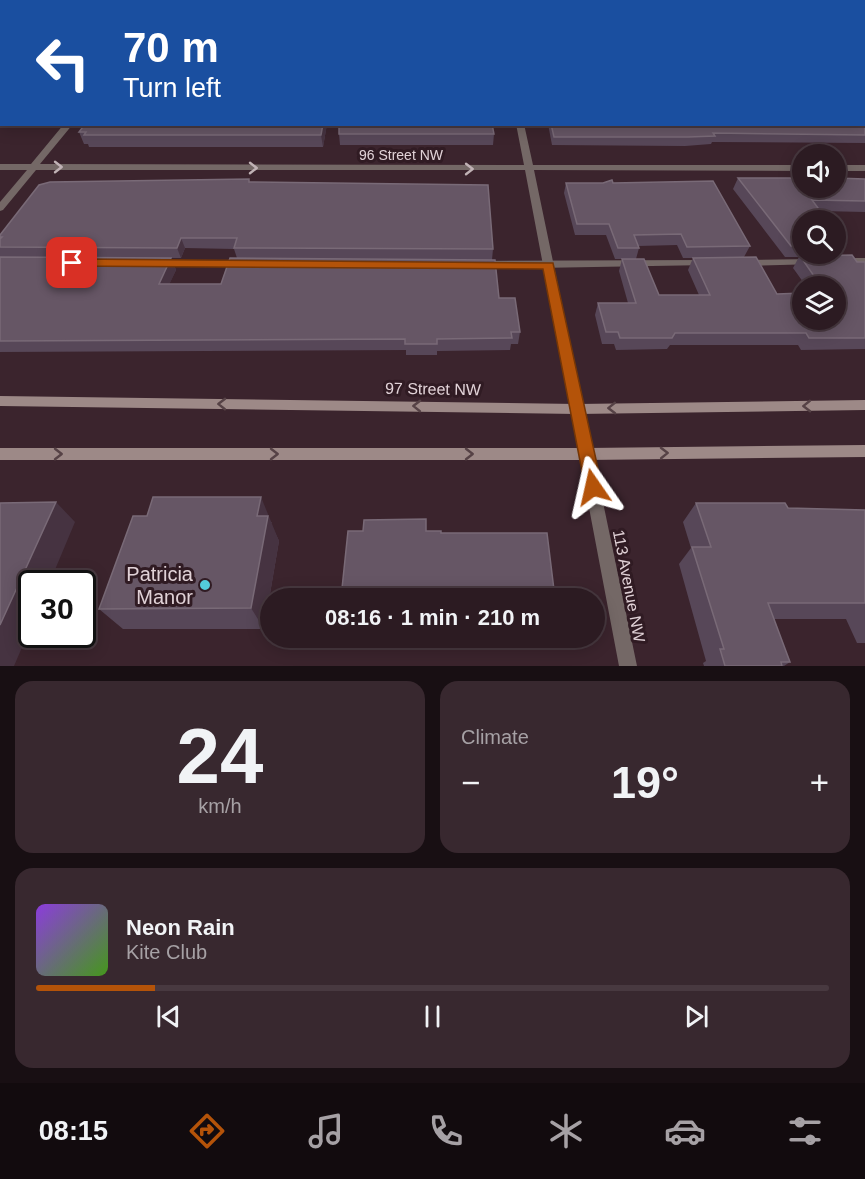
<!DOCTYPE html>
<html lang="en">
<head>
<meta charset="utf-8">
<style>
	:root { --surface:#2c1b22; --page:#38282f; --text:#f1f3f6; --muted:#a6a1a5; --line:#483940; --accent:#b45309 }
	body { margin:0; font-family:Arial,sans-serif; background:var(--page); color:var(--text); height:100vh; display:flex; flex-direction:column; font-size:22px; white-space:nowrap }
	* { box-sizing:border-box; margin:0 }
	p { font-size:20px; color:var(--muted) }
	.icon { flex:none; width:33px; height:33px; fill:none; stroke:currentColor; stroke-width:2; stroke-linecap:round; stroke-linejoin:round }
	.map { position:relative; height:666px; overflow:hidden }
	.side { display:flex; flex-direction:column; gap:15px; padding:15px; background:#180f13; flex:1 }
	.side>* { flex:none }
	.guide { position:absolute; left:0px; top:0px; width:866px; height:126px; box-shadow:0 3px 15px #0003,0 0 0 2px var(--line); background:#1a4fa0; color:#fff; overflow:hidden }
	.buttons { position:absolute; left:792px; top:144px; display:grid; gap:12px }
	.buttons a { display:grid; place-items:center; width:54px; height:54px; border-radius:50%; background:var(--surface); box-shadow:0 3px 15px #0003,0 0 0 2px var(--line); font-size:30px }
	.speed { position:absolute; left:18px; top:570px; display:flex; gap:12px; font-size:30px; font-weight:700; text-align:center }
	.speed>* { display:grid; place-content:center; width:78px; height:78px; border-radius:50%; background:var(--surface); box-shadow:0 3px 15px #0003,0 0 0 2px var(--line); line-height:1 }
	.speed .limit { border:3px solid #111; border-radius:9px; background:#fff; color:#111 }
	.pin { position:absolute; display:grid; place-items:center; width:51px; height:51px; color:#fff; margin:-26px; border-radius:12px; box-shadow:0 3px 9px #0006 }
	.me { position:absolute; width:66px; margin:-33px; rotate:349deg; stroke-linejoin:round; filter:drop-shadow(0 0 4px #0008) }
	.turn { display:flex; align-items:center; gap:21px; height:126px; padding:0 24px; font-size:27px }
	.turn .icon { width:78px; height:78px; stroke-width:2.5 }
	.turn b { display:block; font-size:42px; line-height:51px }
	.big { font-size:45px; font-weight:600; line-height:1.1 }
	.side .widget { flex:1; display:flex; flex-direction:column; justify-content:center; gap:9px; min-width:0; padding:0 21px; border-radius:18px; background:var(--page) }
	.side .dial { align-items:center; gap:0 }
	.dial b { font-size:78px; line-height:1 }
	.song { display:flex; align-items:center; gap:18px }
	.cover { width:72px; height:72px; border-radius:9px; background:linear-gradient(135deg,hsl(270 70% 55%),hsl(100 70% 35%)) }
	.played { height:6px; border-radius:3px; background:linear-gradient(90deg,var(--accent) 15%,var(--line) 15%) }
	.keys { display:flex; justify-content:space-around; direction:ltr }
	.heat { display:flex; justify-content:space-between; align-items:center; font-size:33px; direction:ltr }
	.side .tiles { flex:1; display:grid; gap:15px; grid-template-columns:1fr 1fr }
	.widget:last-child { grid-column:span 2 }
	.trip { position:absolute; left:260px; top:588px; width:345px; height:60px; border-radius:30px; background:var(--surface); box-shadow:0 3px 15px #0003,0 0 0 2px var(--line); font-weight:600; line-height:60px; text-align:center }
	.menu { display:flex; height:96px; justify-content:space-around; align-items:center; background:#120b0e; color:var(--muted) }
	.menu .icon { width:42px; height:42px }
	.menu .selected { color:var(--accent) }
	.menu b { font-size:27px; color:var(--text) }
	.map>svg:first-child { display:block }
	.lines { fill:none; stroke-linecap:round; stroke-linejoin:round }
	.service { fill:#746866; fill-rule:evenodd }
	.minor { fill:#746866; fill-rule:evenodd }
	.secondary { fill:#9d8987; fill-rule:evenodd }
	.wall { fill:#574758; fill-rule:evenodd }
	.shaded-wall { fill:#463341 }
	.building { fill:#665665; stroke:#796a77; stroke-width:1.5 }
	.oneway { stroke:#c0b2b5 }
	.oneway2 { stroke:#564246 }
	.route { fill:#b45309; stroke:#753606; stroke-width:1.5 }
	.poi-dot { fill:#53cbda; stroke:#301b23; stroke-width:2 }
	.labels { text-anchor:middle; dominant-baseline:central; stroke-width:6; stroke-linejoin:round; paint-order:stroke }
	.far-street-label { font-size:14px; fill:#e1d2d7; stroke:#301b23 }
	.street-label { font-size:16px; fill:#e1d2d7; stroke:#301b23 }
	.near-poi-label { font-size:20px; fill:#e1d2d7; stroke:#301b23; text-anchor:end }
</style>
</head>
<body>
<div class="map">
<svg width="865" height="666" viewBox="0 0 865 666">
	<rect width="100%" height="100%" fill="#3b242d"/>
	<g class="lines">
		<path class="service" d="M25 0H31L23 2Z
			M0 10H2V14H0Z
			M2 19V23L0 24V20Z
			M0 101H2V105H0Z
			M842 258H865V264L838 263 837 261Z
			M813 259 817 260 818 262 817 264 743 266 738 263 743 260Z
			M705 260 709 261 710 263 709 265 479 269 474 265 479 261Z
			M158 261H243L248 264 243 267 154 266 153 264 154 262Z"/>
		<path class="minor" d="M169 0H175L168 2Z
			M491 0H497V2H491Z
			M835 0H841L843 2H836Z
			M864 18H865V22H864Z
			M64 124H73L40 164 524 165 516 124H524L533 165H802V171L534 170 637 666H619L525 170H36L3 210 0 211V202L27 170H0V164H31Z
			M836 165H865V171H836Z"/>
		<path class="secondary" d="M0 396 577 404 865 400V410L577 414 0 406Z
			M865 445V457L587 460H0V448H587Z"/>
	</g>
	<path class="wall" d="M865 31V143L712 142 711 144 685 146 552 145 548 124H864Z
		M0 40H2V82H0Z
		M85 124H327L323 147H89L88 144H84L79 132Z
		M339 134H494L493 145H340Z
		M738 178 865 179V212L820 211 802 220V254H836V232L844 245 838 255 857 262H865V349L801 350 798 345H670L667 349 616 350 614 344H602L595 315 598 303H628L619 271 622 259 659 295H699L688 270 693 258H683L677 245 638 246 639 248 636 259H615L606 235H575L564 193 566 183H613L750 246 744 257 777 294 802 320 836 286H806L793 268 799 257H785L733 189Z
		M250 182 493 249 492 260 298 259 499 298 520 332 518 344H511L510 350 437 351V355H406V350L0 352V235ZM185 248 234 249 237 258 221 284H169L176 270 171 258H181Z
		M696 503 788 508 865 510V643H857L846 619H774L790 662 784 666H704L703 663 706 661 679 564 691 548 683 522Z
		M272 522 271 524 279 541 264 629H123L99 609Z
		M426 531 441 533 555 598H341Z"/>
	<path class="shaded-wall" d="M323 124H327L323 147 321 135Z
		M181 238 185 248 181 258 177 248Z
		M171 258 176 270 164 296 159 284Z
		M261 497 279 541 264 629 251 608 257 516Z
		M56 502 75 522 49 584H32V624L14 666H0V625Z"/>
	<path class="building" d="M0 0H11L9 2H2V5L1 3H0Z
		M186 0H471V2H185Z
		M517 0H827L829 2H517Z
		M864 31H865V135L713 133 715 136 688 137H554L551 124H864Z
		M0 40H2V66H0Z
		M85 124H323L321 135H84L86 132H79Z
		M339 124H492L494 134H339Z
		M738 178H802V188H836V178L865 179V201L812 200 827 220H802V246H791Z
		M249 179V182L488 185 493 249 234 248 237 238H181L177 248 0 247V239L2 237H0V235L39 185 50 182Z
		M612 180 613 183 713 181 750 246 687 247 681 234 634 235 639 248H618L609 224H577L566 183H603Z
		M836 232 844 245H836Z
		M852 255 857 262H865V338H809L806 333H675L672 338H620L618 332H606L598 303H636L622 259H644L659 295H710L693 258 756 257 777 294 802 293V320H836V286H821L800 256Z
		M0 257 171 258 159 284H221L230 258 495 260 499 298H515L520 332H511L512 338 437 339V344H405V339L0 341Z
		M153 497H261L257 516H268L251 608 99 609 133 516H147Z
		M56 502 0 625V503Z
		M696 503H785L788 508 865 510V603H768L790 662H781L782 666H725L720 649H724L692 547H711Z
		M426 519V531H441V533H547L555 598 480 597V598H405V597L341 598 348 531H363L364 520Z"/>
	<defs><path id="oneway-chevron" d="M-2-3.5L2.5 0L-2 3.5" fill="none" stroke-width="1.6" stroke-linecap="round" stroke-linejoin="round" transform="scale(1.5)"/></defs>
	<g class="oneway">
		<use href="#oneway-chevron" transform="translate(58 167)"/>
		<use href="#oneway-chevron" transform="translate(253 168)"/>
		<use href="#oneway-chevron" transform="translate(469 169)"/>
	</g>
	<g class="oneway2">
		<use href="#oneway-chevron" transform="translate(222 404) rotate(-179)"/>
		<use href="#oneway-chevron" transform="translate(417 406) rotate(-179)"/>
		<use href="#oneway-chevron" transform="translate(807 406) rotate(179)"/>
		<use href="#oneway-chevron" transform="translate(612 408) rotate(179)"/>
		<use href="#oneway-chevron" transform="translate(664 453) rotate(-1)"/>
		<use href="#oneway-chevron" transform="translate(58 454)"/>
		<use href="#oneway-chevron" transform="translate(274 454)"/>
		<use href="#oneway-chevron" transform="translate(469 454)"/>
	</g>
	<path class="route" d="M72 259 553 263 602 487 599 493 593 495 587 493 585 487 543 269 67 266V261Z"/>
	<circle class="poi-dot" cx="205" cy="585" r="6"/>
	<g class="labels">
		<g class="far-street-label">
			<text x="401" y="155">96 Street NW</text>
		</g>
		<g class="street-label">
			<text transform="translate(433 389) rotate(1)">97 Street NW</text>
			<text transform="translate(629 586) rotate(79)">113 Avenue NW</text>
		</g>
		<g class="near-poi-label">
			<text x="193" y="574">Patricia<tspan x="193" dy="23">Manor</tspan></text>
		</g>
	</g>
</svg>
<div class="buttons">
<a><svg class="icon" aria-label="sound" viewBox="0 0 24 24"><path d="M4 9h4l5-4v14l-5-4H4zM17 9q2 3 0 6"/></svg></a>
<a><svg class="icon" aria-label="search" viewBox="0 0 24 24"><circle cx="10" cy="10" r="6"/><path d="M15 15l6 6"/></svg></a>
<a><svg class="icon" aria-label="layers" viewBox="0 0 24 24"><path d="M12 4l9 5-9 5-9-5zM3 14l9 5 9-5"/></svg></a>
</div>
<div class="speed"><div class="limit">30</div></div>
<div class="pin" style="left:72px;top:263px;background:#d93025"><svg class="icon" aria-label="arrive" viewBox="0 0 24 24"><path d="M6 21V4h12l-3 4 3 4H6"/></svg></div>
<svg class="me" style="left:593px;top:487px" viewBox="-20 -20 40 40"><path d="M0-17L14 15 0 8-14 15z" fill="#b45309" stroke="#fff" stroke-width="4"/></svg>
<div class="trip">08:16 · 1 min · 210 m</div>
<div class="guide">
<div class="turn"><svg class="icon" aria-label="left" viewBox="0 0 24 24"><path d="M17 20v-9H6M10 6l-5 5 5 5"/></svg><div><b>70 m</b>Turn left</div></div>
</div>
</div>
<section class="side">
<div class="tiles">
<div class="widget dial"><b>24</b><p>km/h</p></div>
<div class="widget"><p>Climate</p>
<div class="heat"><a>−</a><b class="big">19°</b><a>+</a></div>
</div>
<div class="widget">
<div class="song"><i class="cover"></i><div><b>Neon Rain</b><p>Kite Club</p></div></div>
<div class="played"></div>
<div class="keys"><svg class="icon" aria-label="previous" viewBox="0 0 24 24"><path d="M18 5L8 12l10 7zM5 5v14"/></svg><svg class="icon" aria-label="pause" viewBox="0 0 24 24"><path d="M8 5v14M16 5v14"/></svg><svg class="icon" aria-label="next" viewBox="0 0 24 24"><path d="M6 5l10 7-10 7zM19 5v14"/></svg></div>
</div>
</div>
</section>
<nav class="menu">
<b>08:15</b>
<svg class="icon selected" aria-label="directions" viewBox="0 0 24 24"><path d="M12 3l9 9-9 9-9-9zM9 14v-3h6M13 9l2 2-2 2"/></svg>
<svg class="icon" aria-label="music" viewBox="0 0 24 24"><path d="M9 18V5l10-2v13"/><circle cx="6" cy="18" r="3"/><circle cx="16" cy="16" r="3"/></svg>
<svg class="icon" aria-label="phone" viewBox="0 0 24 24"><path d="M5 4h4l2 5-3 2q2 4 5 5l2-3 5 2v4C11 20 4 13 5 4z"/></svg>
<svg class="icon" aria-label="climate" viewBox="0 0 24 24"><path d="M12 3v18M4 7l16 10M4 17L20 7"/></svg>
<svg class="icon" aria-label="car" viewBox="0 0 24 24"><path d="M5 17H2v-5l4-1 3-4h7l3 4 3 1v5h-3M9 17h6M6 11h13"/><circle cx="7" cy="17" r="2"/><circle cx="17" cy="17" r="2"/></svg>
<svg class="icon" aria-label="filters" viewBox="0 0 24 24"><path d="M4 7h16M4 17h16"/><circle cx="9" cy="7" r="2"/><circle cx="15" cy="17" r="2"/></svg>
</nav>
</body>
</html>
